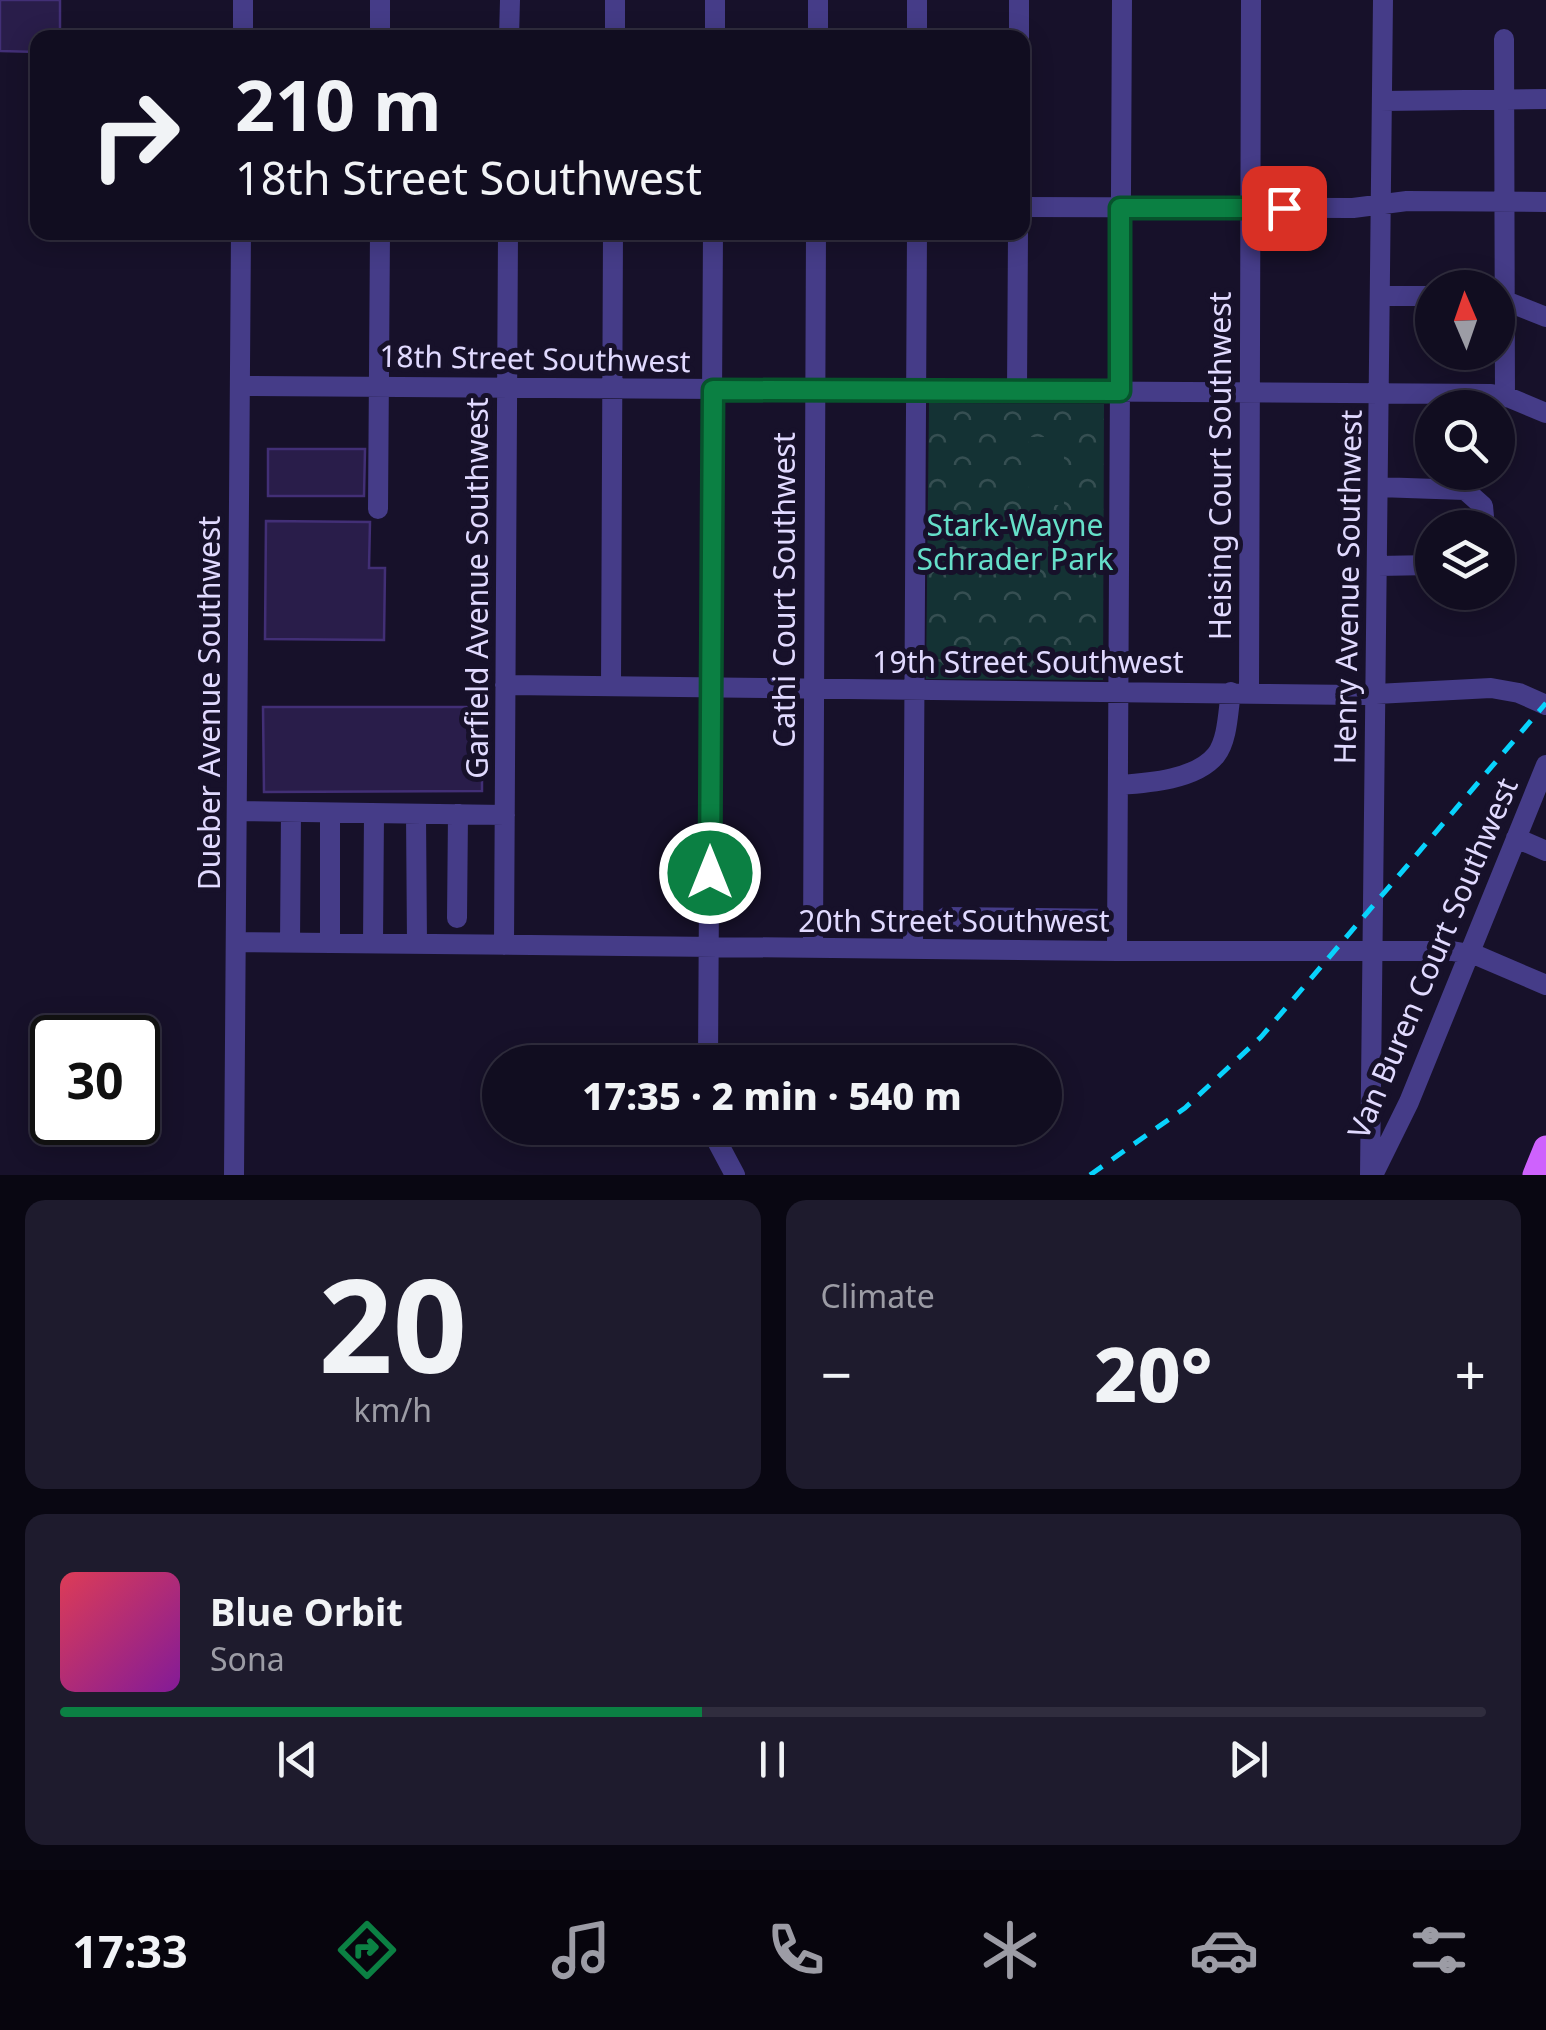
<!DOCTYPE html>
<html lang="en">
<head>
<meta charset="utf-8">
<style>
	:root { --surface:#110d20; --page:#1e1b2d; --text:#f1f3f6; --muted:#9c9ca5; --line:#302d3e; --accent:#0b8043 }
	body { margin:0; font-family:"Noto Sans",sans-serif; background:var(--page); color:var(--text); height:100vh; display:flex; flex-direction:column; font-size:38px; white-space:nowrap }
	* { box-sizing:border-box; margin:0 }
	p { font-size:32px; color:var(--muted) }
	.icon { flex:none; width:55px; height:55px; fill:none; stroke:currentColor; stroke-width:2; stroke-linecap:round; stroke-linejoin:round }
	.map { position:relative; height:1175px; overflow:hidden }
	.sheet { display:flex; flex-direction:column; gap:25px; padding:25px; background:#090712; flex:1 }
	.sheet>* { flex:none }
	.hud { position:absolute; left:30px; top:30px; width:1000px; height:210px; border-radius:20px; box-shadow:0 5px 25px #0003,0 0 0 2px var(--line); background:#110d20; color:var(--text); overflow:hidden }
	.needle { width:65px; rotate:358deg }
	.buttons { position:absolute; left:1415px; top:270px; display:grid; gap:20px }
	.buttons a { display:grid; place-items:center; width:100px; height:100px; border-radius:50%; background:var(--surface); box-shadow:0 5px 25px #0003,0 0 0 2px var(--line); font-size:50px }
	.speed { position:absolute; left:30px; top:1015px; display:flex; gap:20px; font-size:50px; font-weight:700; text-align:center }
	.speed>* { display:grid; place-content:center; width:130px; height:130px; border-radius:50%; background:var(--surface); box-shadow:0 5px 25px #0003,0 0 0 2px var(--line); line-height:1 }
	.speed .limit { border:5px solid #111; border-radius:15px; background:#fff; color:#111 }
	.pin { position:absolute; display:grid; place-items:center; width:85px; height:85px; color:#fff; margin:-42px; border-radius:20px; box-shadow:0 5px 15px #0006 }
	.me { position:absolute; width:110px; margin:-55px; rotate:0deg; stroke-linejoin:round; filter:drop-shadow(0 0 8px #0008) }
	.turn { display:flex; align-items:center; gap:35px; height:210px; padding:0 40px; font-size:45px }
	.turn .icon { width:130px; height:130px; stroke-width:2.5 }
	.turn b { display:block; font-size:70px; line-height:85px }
	.big { font-size:75px; font-weight:800; line-height:1.1 }
	.sheet .widget { flex:1; display:flex; flex-direction:column; justify-content:center; gap:15px; min-width:0; padding:0 35px; border-radius:20px; background:var(--page) }
	.sheet .dial { align-items:center; gap:0 }
	.dial b { font-size:130px; line-height:1 }
	.song { display:flex; align-items:center; gap:30px }
	.cover { width:120px; height:120px; border-radius:15px; background:linear-gradient(135deg,hsl(350 70% 55%),hsl(290 70% 35%)) }
	.played { height:10px; border-radius:5px; background:linear-gradient(90deg,var(--accent) 45%,var(--line) 45%) }
	.keys { display:flex; justify-content:space-around; direction:ltr }
	.heat { display:flex; justify-content:space-between; align-items:center; font-size:55px; direction:ltr }
	.sheet .tiles { flex:1; display:grid; gap:25px; grid-template-columns:1fr 1fr }
	.widget:last-child { grid-column:span 2 }
	.trip { position:absolute; left:482px; top:1045px; width:580px; height:100px; border-radius:50px; background:var(--surface); box-shadow:0 5px 25px #0003,0 0 0 2px var(--line); font-weight:800; line-height:100px; text-align:center }
	.tabs { display:flex; height:160px; justify-content:space-around; align-items:center; background:#07050d; color:var(--muted) }
	.tabs .icon { width:70px; height:70px }
	.tabs .selected { color:var(--accent) }
	.tabs b { font-size:45px; color:var(--text) }
	.map>svg:first-child { display:block }
	.park { fill:url(#park-crowns) }
	.pitch { fill:#143234 }
	.building { fill:#291d4a; stroke:#422f76; stroke-width:2.5 }
	.lines { fill:none; stroke-linecap:round; stroke-linejoin:round }
	.minor { stroke:#453c88; stroke-width:20 }
	.major { stroke:#ce62fd; stroke-width:25 }
	.rail { stroke:#08d3fc; stroke-width:5; stroke-dasharray:15 12; stroke-linecap:butt }
	.route-casing { stroke:#07532c; stroke-width:25 }
	.route { stroke:#0b8043; stroke-width:18 }
	.labels { text-anchor:middle; dominant-baseline:central; stroke-width:10; stroke-linejoin:round; paint-order:stroke }
	.street-label { font-size:30px; fill:#e1daff; stroke:#17112a }
	.park-label { font-size:30px; fill:#65dfc9; stroke:#17112a }
</style>
</head>
<body>
<div class="map">
<svg width="1546" height="1175" viewBox="0 0 1546 1175">
	<defs>
		<pattern id="park-crowns" width="20" height="18" patternUnits="userSpaceOnUse" patternTransform="scale(2.5)"><rect width="20" height="18" fill="#143234"/><path d="M2 6a3 3 0 1 1 6 0M12 15a3 3 0 1 1 6 0" fill="none" stroke="#364f52"/></pattern>
	</defs>
	<rect width="100%" height="100%" fill="#17112a"/>
	<path class="park" d="M929 403 1104 404 1103 680 926 679Z"/>
	<path class="pitch" d="M1029 437H1064V505H1029Z"/>
	<path class="building" d="M0 0H60V38H38V52L0 51Z
		M268 449H365L364 496H268Z
		M266 521 370 522 369 568H385L384 640 265 639Z
		M263 707H482V791L264 792Z"/>
	<g class="lines">
		<path class="minor" d="M818 0V38
			M917 0V38
			M243 38V0
			M380 38V0
			M509 38 510 0
			M615 38V0
			M715 38V0
			M1019 38V0
			M1504 39 1505 397
			M1382 101 1546 99
			M1022 207 1353 208 1407 201 1546 202
			M1380 296H1432
			M1498 298 1546 317
			M240 386 1491 394 1510 398 1546 413
			M1017 391 1018 232
			M1378 487 1465 490 1483 506 1485 528
			M378 509 380 232
			M1378 566 1432 565
			M505 685 1357 695 1491 688 1519 693 1546 705
			M611 686 613 232
			M1249 692 1251 0
			M1118 785C1147 783 1196 780 1216 755 1228 740 1228 710 1231 692
			M237 811 505 815
			M416 814 417 944
			M1516 838 1546 851
			M946 917 1117 919
			M457 918 458 814
			M236 942 1117 951H1452L1476 955 1546 985
			M290 942 291 812
			M330 943V813
			M373 943 374 814
			M504 945 508 232
			M813 948 816 232
			M913 949 917 232
			M1117 951 1122 0
			M708 1062 713 232
			M714 1128 718 1143 735 1175
			M1374 1173 1409 1102 1546 765
			M234 1175 241 232
			M1370 1175 1383 0"/>
		<path class="major" d="M1535 1175 1546 1148"/>
		<path class="rail" d="M1090 1175 1185 1108 1261 1037 1546 703"/>
	</g>
	<g class="lines">
		<defs>
			<path id="route" d="M710 873 713 390 1120 391V208H1284"/>
		</defs>
		<use href="#route" class="route-casing"/>
		<use href="#route" class="route"/>
	</g>
	<g class="labels">
		<g class="street-label">
			<text transform="translate(535 358) rotate(1)">18th Street Southwest</text>
			<text transform="translate(1219 466) rotate(-90)">Heising Court Southwest</text>
			<text transform="translate(1347 587) rotate(-89)">Henry Avenue Southwest</text>
			<text transform="translate(476 588) rotate(-90)">Garfield Avenue Southwest</text>
			<text transform="translate(783 590) rotate(-90)">Cathi Court Southwest</text>
			<text x="1028" y="661">19th Street Southwest</text>
			<text transform="translate(208 703) rotate(-90)">Dueber Avenue Southwest</text>
			<text x="954" y="920">20th Street Southwest</text>
			<text transform="translate(1432 958) rotate(-67)">Van Buren Court Southwest</text>
		</g>
		<g class="park-label">
			<text x="1015" y="524">Stark-Wayne<tspan x="1015" dy="34">Schrader Park</tspan></text>
		</g>
	</g>
</svg>
<div class="buttons">
<a><svg class="needle" viewBox="-14 -14 28 28"><path d="M0-13l5 13h-10z" fill="#e53935"/><path d="M0 13l5-13h-10z" fill="#9c9ca5"/></svg></a>
<a><svg class="icon" aria-label="search" viewBox="0 0 24 24"><circle cx="10" cy="10" r="6"/><path d="M15 15l6 6"/></svg></a>
<a><svg class="icon" aria-label="layers" viewBox="0 0 24 24"><path d="M12 4l9 5-9 5-9-5zM3 14l9 5 9-5"/></svg></a>
</div>
<div class="speed"><div class="limit">30</div></div>
<div class="pin" style="left:1284px;top:208px;background:#d93025"><svg class="icon" aria-label="arrive" viewBox="0 0 24 24"><path d="M6 21V4h12l-3 4 3 4H6"/></svg></div>
<svg class="me" style="left:710px;top:873px" viewBox="-20 -20 40 40"><circle r="17" fill="#0b8043" stroke="#fff" stroke-width="3"/><path d="M0-11L8 9 0 5-8 9z" fill="#fff"/></svg>
<div class="trip">17:35 · 2 min · 540 m</div>
<div class="hud">
<div class="turn"><svg class="icon" aria-label="right" viewBox="0 0 24 24"><path d="M7 20v-9h11M14 6l5 5-5 5"/></svg><div><b>210 m</b>18th Street Southwest</div></div>
</div>
</div>
<section class="sheet">
<div class="tiles">
<div class="widget dial"><b>20</b><p>km/h</p></div>
<div class="widget"><p>Climate</p>
<div class="heat"><a>−</a><b class="big">20°</b><a>+</a></div>
</div>
<div class="widget">
<div class="song"><i class="cover"></i><div><b>Blue Orbit</b><p>Sona</p></div></div>
<div class="played"></div>
<div class="keys"><svg class="icon" aria-label="previous" viewBox="0 0 24 24"><path d="M18 5L8 12l10 7zM5 5v14"/></svg><svg class="icon" aria-label="pause" viewBox="0 0 24 24"><path d="M8 5v14M16 5v14"/></svg><svg class="icon" aria-label="next" viewBox="0 0 24 24"><path d="M6 5l10 7-10 7zM19 5v14"/></svg></div>
</div>
</div>
</section>
<nav class="tabs">
<b>17:33</b>
<svg class="icon selected" aria-label="directions" viewBox="0 0 24 24"><path d="M12 3l9 9-9 9-9-9zM9 14v-3h6M13 9l2 2-2 2"/></svg>
<svg class="icon" aria-label="music" viewBox="0 0 24 24"><path d="M9 18V5l10-2v13"/><circle cx="6" cy="18" r="3"/><circle cx="16" cy="16" r="3"/></svg>
<svg class="icon" aria-label="phone" viewBox="0 0 24 24"><path d="M5 4h4l2 5-3 2q2 4 5 5l2-3 5 2v4C11 20 4 13 5 4z"/></svg>
<svg class="icon" aria-label="climate" viewBox="0 0 24 24"><path d="M12 3v18M4 7l16 10M4 17L20 7"/></svg>
<svg class="icon" aria-label="car" viewBox="0 0 24 24"><path d="M5 17H2v-5l4-1 3-4h7l3 4 3 1v5h-3M9 17h6M6 11h13"/><circle cx="7" cy="17" r="2"/><circle cx="17" cy="17" r="2"/></svg>
<svg class="icon" aria-label="filters" viewBox="0 0 24 24"><path d="M4 7h16M4 17h16"/><circle cx="9" cy="7" r="2"/><circle cx="15" cy="17" r="2"/></svg>
</nav>
</body>
</html>
